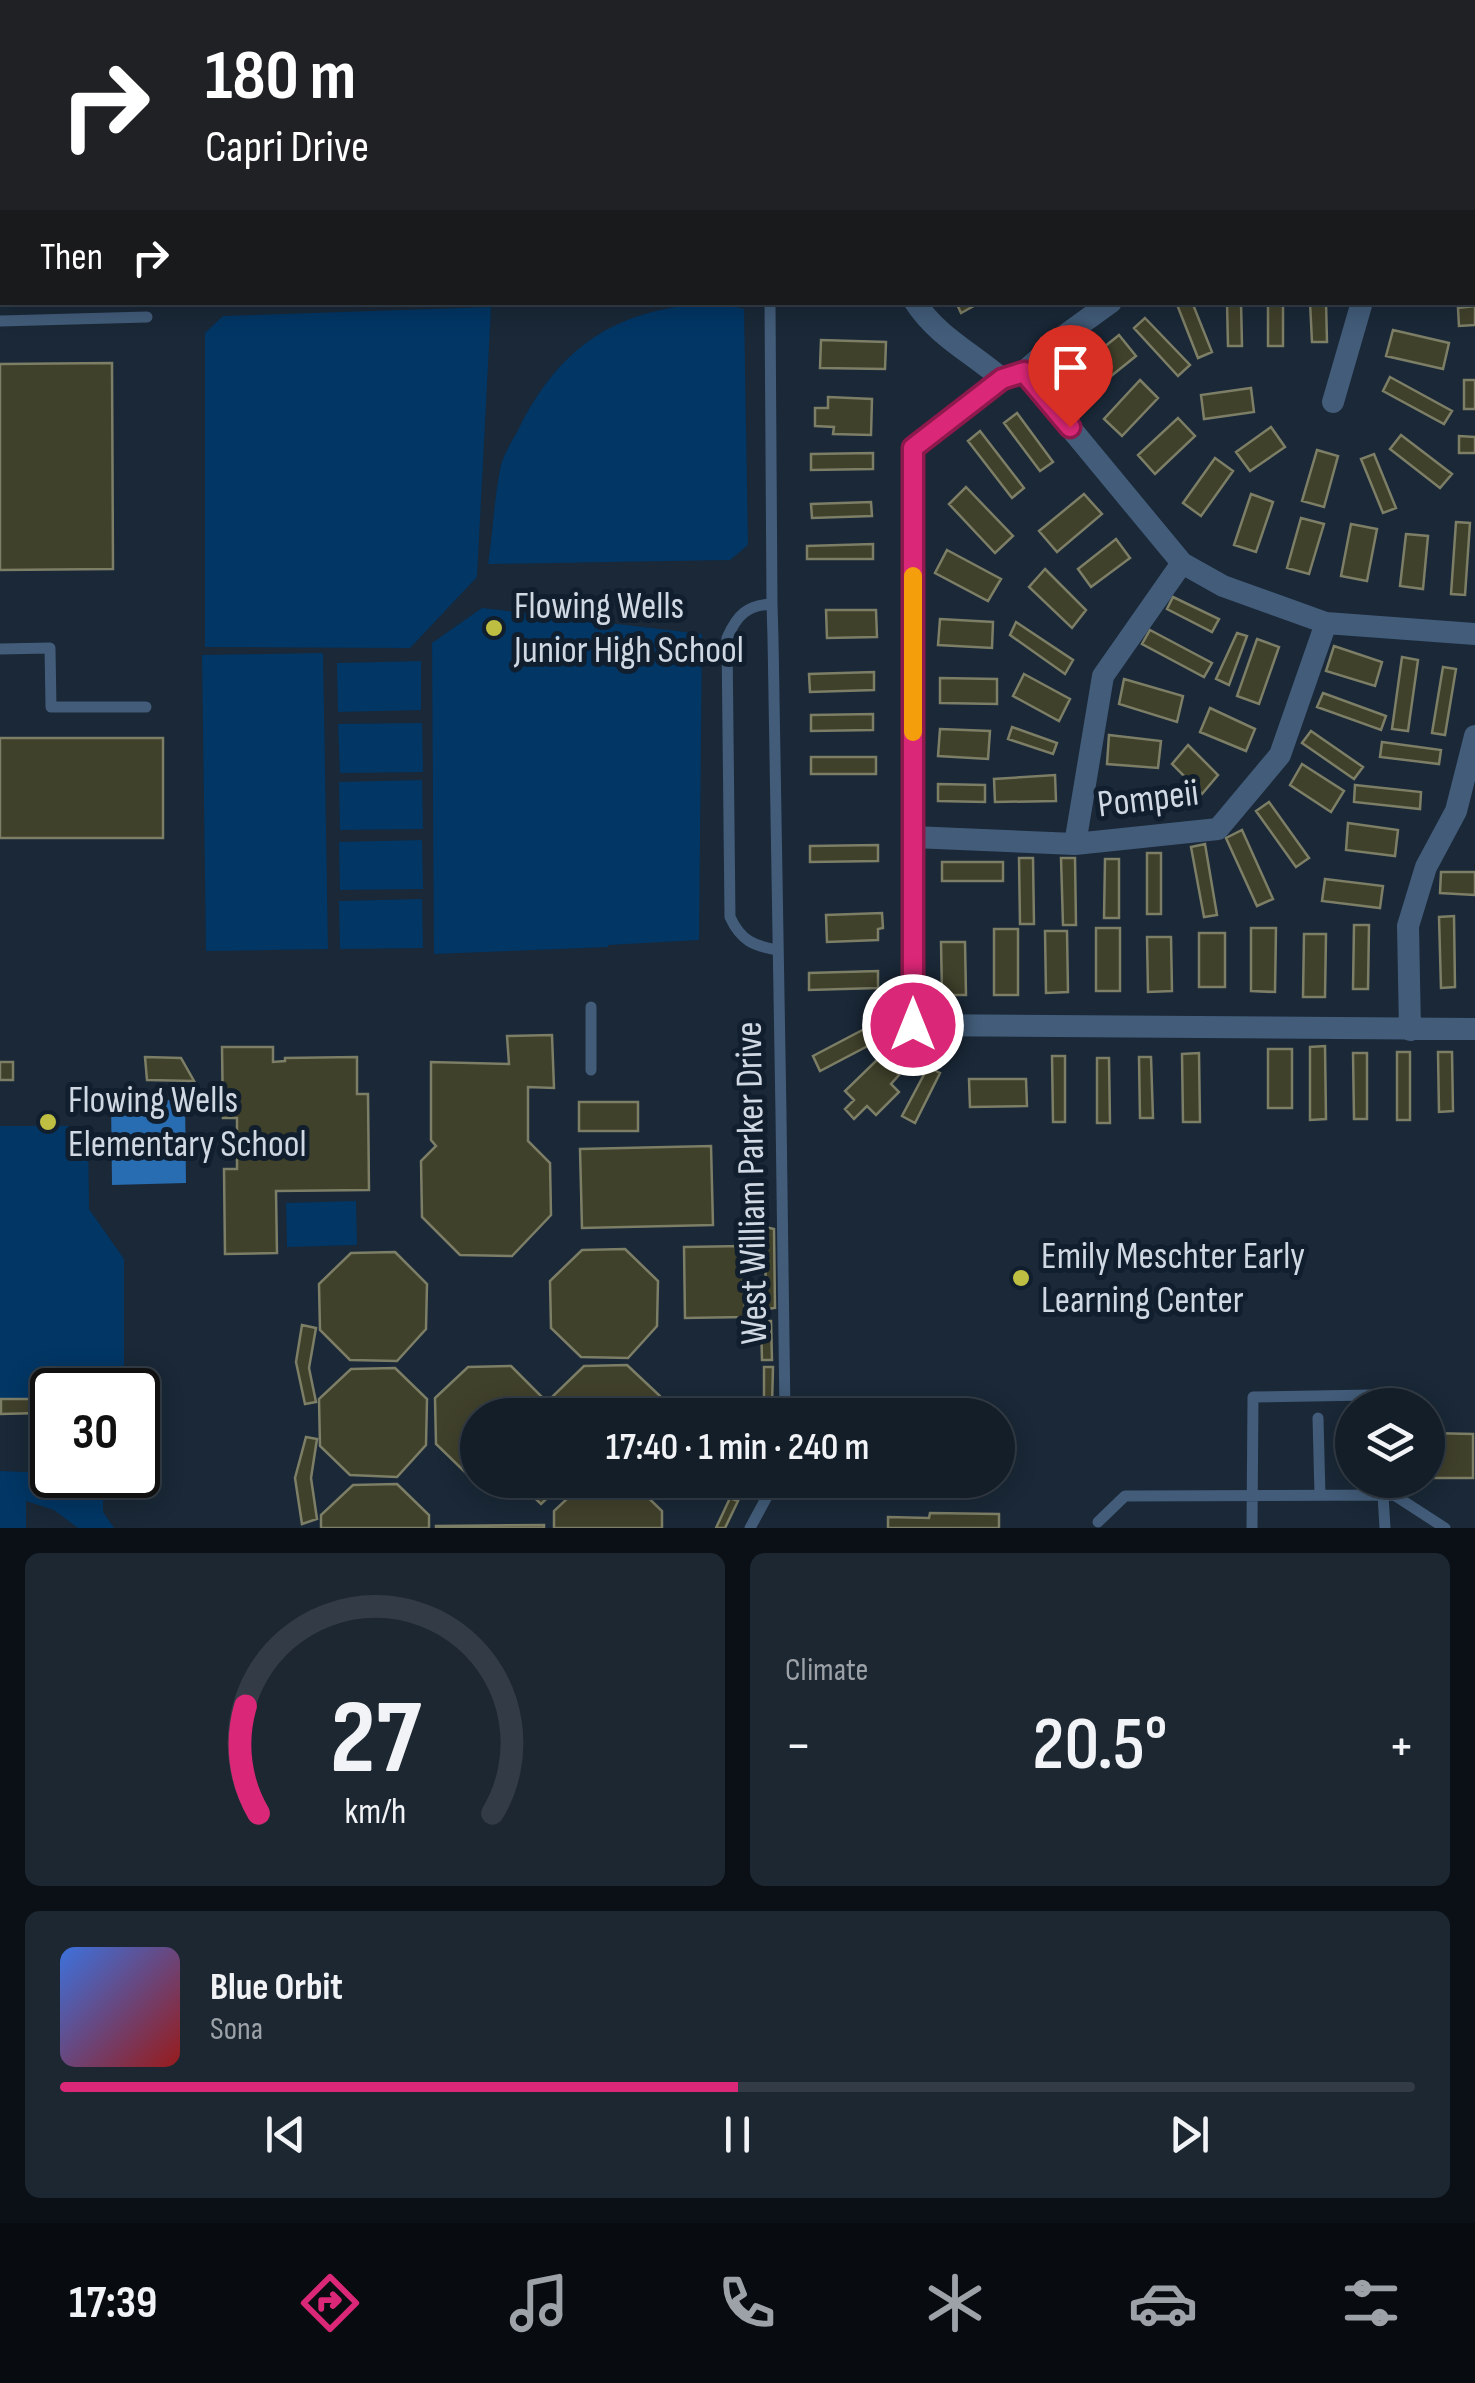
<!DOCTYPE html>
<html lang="en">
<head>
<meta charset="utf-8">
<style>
	:root { --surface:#141e29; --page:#1d2731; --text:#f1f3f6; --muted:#9da2a8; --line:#333c46; --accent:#db2777 }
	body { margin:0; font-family:"Sofia Sans Condensed",sans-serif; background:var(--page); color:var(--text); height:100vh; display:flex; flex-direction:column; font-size:38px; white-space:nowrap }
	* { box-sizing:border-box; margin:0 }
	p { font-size:32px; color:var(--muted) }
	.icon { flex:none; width:55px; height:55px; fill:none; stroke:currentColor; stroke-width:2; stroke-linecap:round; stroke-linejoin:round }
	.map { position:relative; height:1528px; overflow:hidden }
	.drawer { display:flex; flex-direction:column; gap:25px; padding:25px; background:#0b1017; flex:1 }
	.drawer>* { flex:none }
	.top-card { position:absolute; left:0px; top:0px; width:1475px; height:305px; box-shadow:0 5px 25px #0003,0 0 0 2px var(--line); background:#202124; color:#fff; overflow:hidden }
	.buttons { position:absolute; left:1335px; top:1388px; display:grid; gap:20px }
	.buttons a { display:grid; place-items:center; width:110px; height:110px; border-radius:50%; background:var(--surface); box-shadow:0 5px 25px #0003,0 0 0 2px var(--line); font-size:50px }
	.speed { position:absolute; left:30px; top:1368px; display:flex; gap:20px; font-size:50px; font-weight:700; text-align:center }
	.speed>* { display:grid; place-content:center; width:130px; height:130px; border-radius:50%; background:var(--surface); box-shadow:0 5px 25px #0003,0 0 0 2px var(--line); line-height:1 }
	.speed .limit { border:5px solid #111; border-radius:15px; background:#fff; color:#111 }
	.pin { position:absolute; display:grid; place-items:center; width:85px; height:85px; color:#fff; margin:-102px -42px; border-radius:50% 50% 50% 0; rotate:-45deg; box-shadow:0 0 10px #0007 }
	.pin .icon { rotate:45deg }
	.me { position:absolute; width:110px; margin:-55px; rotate:0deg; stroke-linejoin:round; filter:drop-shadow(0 0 8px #0008) }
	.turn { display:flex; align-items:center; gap:35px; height:210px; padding:0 40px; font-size:45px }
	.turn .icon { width:130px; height:130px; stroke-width:2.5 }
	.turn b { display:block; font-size:70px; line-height:85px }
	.then { display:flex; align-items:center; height:95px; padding:0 40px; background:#0003; gap:20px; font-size:38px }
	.big { font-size:75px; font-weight:600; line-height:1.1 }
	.drawer .tile { flex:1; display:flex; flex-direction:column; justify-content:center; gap:15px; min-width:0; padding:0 35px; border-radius:15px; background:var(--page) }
	.drawer .dial { align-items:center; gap:0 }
	.dial svg { height:260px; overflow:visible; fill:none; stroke:var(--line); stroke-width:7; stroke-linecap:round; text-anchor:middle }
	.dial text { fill:var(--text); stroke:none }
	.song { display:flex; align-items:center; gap:30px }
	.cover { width:120px; height:120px; border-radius:15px; background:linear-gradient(135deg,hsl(220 70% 55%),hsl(0 70% 35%)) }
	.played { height:10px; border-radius:5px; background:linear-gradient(90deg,var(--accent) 50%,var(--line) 50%) }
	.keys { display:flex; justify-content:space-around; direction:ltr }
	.heat { display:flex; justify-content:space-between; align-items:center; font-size:55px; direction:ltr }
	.drawer .tiles { flex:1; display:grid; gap:25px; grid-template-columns:1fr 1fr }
	.tile:last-child { grid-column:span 2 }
	.trip { position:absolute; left:460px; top:1398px; width:555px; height:100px; border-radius:50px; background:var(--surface); box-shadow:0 5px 25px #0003,0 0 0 2px var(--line); font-weight:600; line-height:100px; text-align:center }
	.tab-bar { display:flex; height:160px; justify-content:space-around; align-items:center; background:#080c10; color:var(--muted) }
	.tab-bar .icon { width:70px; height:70px }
	.tab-bar .current { color:var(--accent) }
	.tab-bar b { font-size:45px; color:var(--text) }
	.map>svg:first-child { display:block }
	.green { fill:#023664 }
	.water { fill:#286cb1 }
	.building { fill:#40412b; stroke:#7d7e66; stroke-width:2.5 }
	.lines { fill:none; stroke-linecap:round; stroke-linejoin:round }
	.lane { stroke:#425c79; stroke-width:11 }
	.street { stroke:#425c79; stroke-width:22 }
	.route-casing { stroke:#8e194d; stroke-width:25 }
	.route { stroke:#db2777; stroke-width:18 }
	.slow { stroke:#f59e0b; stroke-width:18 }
	.poi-dot { fill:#bebf42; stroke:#111e2d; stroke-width:4 }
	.labels { text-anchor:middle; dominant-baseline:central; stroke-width:10; stroke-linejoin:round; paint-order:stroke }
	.poi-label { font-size:38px; fill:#cfd8e3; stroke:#111e2d; text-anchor:start }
	.street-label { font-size:38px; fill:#cfd8e3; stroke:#111e2d }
</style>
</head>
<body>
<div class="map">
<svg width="1475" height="1528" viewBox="0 0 1475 1528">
	<rect width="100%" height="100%" fill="#1a2837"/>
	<path class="green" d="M595 0H752V2H546Z
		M717 303 744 309 748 545 730 560 488 564C493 532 494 498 501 465 505 451 515 437 521 424 565 340 623 307 717 303Z
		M491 307 477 577 410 648 205 647V333L223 316Z
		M482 608 702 634 699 940 608 945V947L434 954 432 643Z
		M323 653 328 949 206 951 202 655Z
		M421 661V710L338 712 337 663Z
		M422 723 423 772 340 773 338 724Z
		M422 780 423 829 340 830 339 782Z
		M422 840 423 889 340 890 339 842Z
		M422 899 423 948 340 949 339 901Z
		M0 1126H88L89 1209 124 1259V1390H52V1408H39V1399H0Z
		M356 1201 357 1245 287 1247 286 1203Z
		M0 1471 103 1475V1512L114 1528H78L54 1510 26 1501V1528H0Z"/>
	<path class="water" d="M111 1100H185L186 1183 112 1185Z"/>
	<path class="building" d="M818 0H871V2H818Z
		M956 302H981L961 313Z
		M1176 302H1192L1212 352 1198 358Z
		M1227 302H1241L1242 346H1228Z
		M1268 302H1283V346H1268Z
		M1310 302H1326L1327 342H1312Z
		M1475 306V325L1459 326 1458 308Z
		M1145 318 1190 365 1178 376 1134 328Z
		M1393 330 1449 343 1443 369 1386 356Z
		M1119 335 1136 356 1090 393 1073 372Z
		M821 340 886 342 885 369 820 368Z
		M112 363 113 569 0 570V364Z
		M1390 377 1452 411 1444 424 1383 391Z
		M1140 380 1158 398 1122 436 1104 419Z
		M1464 380H1475V409H1464Z
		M1251 388 1254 412 1204 419 1201 395Z
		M828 397 872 399 871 435 833 434 834 427 815 426V408H828Z
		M1017 413 1053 462 1040 471 1004 423Z
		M1178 418 1195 436 1155 474 1138 455Z
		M1271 427 1285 447 1250 471 1236 452Z
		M980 431 1024 488 1012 498 968 441Z
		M1401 435 1452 474 1440 488 1390 449Z
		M1459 436 1475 437V453H1459Z
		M1317 450 1338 456 1324 507 1302 501Z
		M873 453V469L811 470V454Z
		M1374 454 1396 508 1383 513 1361 459Z
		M1215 458 1233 471 1201 516 1183 503Z
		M966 487 1013 536 995 553 949 504Z
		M1084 494 1102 514 1057 552 1039 531Z
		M1251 494 1273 502 1256 552 1234 545Z
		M871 502 872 516 812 518 811 504Z
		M1301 518 1324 524 1309 574 1287 568Z
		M1456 522 1470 523 1465 595 1451 594Z
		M1351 524 1377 529 1367 581 1341 576Z
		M1406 534 1428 536 1423 589 1400 586Z
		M1116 539 1130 558 1091 587 1078 569Z
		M873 544V559H807V546Z
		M947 550 1001 579 988 601 935 573Z
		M1045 569 1086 610 1072 628 1029 587Z
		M1173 597 1219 619 1212 632 1167 609Z
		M826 610H876L877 637 827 638Z
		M940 619 993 622 992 648 938 645Z
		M1016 622 1073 660 1065 674 1010 635Z
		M1150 630 1212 663 1204 677 1142 644Z
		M1237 633 1247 636 1229 685 1216 679Z
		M1257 639 1279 647 1259 704 1237 696Z
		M1334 646 1382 662 1375 686 1326 671Z
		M1402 657 1418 660 1408 731 1392 729Z
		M1443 667 1456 669 1445 735 1432 733Z
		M874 672V690L810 692 809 674Z
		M1024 674 1070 699 1059 721 1013 696Z
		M940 678 997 679V704L940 703Z
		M1124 679 1183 696 1177 722 1119 704Z
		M1323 693 1386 716 1381 730 1317 707Z
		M1210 708 1255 729 1246 751 1200 732Z
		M873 714V730L811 731V715Z
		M1012 727 1057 743 1053 754 1008 739Z
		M940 729 990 731 988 759 938 756Z
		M1311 731 1363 767 1354 779 1302 743Z
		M1109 735 1161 741 1158 768 1107 764Z
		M0 738H163V838H0Z
		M1382 742 1441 750 1439 764 1380 757Z
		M1188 745 1218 775 1202 794 1172 764Z
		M811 757H876V774H811Z
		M1302 764 1344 791 1331 812 1290 785Z
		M1055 775 1056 801 995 802 994 779Z
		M938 784 985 785V802L938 801Z
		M1355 785 1421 792 1420 809 1354 802Z
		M1269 802 1309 858 1296 867 1256 811Z
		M1348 823 1398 830 1395 856 1346 850Z
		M1242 830 1273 899 1257 906 1226 838Z
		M1205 844 1217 915 1204 917 1191 847Z
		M878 845V861L810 862V846Z
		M1147 853H1161V914H1147Z
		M1019 858H1033L1034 924H1020Z
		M1061 858H1075L1076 925H1063Z
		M1105 859H1119V918H1104Z
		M942 862H1003V881H942Z
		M1441 872H1475V895L1440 893Z
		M1325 879 1383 886 1380 908 1322 901Z
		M882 913 883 928 878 929V940L827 942 826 915Z
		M1454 916 1455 987 1441 988 1439 917Z
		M1354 925H1369L1368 989H1353Z
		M1096 928H1120V991H1096Z
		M1251 928H1276L1275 992 1251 991Z
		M994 929H1018V995H994Z
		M1045 931H1067L1068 992 1046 993Z
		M1199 933H1225V987H1199Z
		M1304 934H1326L1325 997H1303Z
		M1147 937H1171L1172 991 1148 992Z
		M941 942H965L966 995H942Z
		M878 971V988L809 990V973Z
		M874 1024 881 1039 820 1071 813 1056Z
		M552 1035 554 1088 528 1087V1141L550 1163 551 1215 512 1256 460 1255 422 1217 421 1161 436 1146 431 1140V1062L509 1064 507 1036Z
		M1325 1046 1326 1119 1310 1120V1047Z
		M222 1047H273V1062L285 1061V1058L357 1057V1094H368L369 1190 276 1191 277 1253 225 1254 224 1169H237V1118H223Z
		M1268 1049H1292V1108H1268Z
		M1397 1052H1410V1120H1397Z
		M1438 1052H1452L1453 1111 1439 1112Z
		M1199 1053 1200 1122H1183L1182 1054Z
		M1353 1053H1367V1119H1354Z
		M881 1056 899 1075 891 1084 899 1092 876 1115 867 1106 854 1119 845 1109 854 1100 845 1091Z
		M1052 1056H1065V1122H1053Z
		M145 1057 181 1058 194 1081 147 1080Z
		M1139 1057H1151L1153 1118H1140Z
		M1097 1058H1109L1110 1123H1097Z
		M0 1062H13V1080H0Z
		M928 1067 940 1073 915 1123 902 1116Z
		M969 1079H1026L1027 1106 970 1107Z
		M579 1102H638V1131H579Z
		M711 1146 713 1225 582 1228 580 1149Z
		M765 1227 774 1229 775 1308 766 1309Z
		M744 1246 745 1317 685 1318 684 1247Z
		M625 1249 658 1281 657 1326 628 1358 581 1357 551 1328 550 1281 582 1250Z
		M395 1252 427 1284 426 1329 397 1361 350 1360 320 1330 319 1284 351 1253Z
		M761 1321H771L772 1360H762Z
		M302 1325 316 1328 309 1368 316 1402 305 1404 296 1362Z
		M627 1365 660 1396 659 1415H552V1397L584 1366Z
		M511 1366 543 1398V1415H478V1474H467L436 1444 435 1398 468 1367Z
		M764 1367H773L772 1405 764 1404Z
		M395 1368 427 1399 426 1445 397 1477 350 1475 320 1446 319 1399 351 1369Z
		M1 1399H40V1413L1 1414Z
		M1428 1433 1473 1434V1478H1428Z
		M306 1437 317 1439 311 1478 317 1519 302 1524 295 1478Z
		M516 1480H566L541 1504Z
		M630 1480 662 1511V1528H554V1511L586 1481Z
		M744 1480H755L748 1493 740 1490Z
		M397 1484 429 1515V1528H321V1515L353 1485Z
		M730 1498 738 1501 725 1528H716Z
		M930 1513 999 1514V1528H888V1517L929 1518Z
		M544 1525V1528H436V1526Z"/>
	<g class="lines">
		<path class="lane" d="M767 0V2
			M1022 0V2
			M899 2 900 0
			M770 302 772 604
			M0 321 147 317
			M0 649 50 648 51 707H146
			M778 950C754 946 741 941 730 917L727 638C737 615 747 605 772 604L773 639C776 797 777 955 781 1114L785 1415
			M591 1007V1070
			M1318 1418 1320 1495
			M1383 1495 1385 1528
			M1098 1522 1125 1496 1394 1495 1445 1528
			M750 1528 776 1480
			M1252 1528 1253 1397 1371 1395"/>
		<path class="street" d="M1440 0V2
			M1472 237 1475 236
			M915 302C937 336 972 353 1002 379
			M1111 302 1064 336 1024 372 1002 379 913 448V1025L1475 1029
			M1024 372 1182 563 1223 586 1326 623 1475 634
			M1333 402 1362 302
			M913 837 1075 844 1218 829 1280 755 1326 623
			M1075 844 1103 676 1182 563
			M1410 1030 1408 926 1426 867 1456 811 1475 736"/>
	</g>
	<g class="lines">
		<defs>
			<path id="route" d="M913 1025V448L1002 379 1024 372 1070 427"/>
		</defs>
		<use href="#route" class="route-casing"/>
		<use href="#route" class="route"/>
		<path class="slow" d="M913 576V732"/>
	</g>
	<g class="poi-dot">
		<circle cx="494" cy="628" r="10"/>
		<circle cx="48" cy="1122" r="10"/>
		<circle cx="1021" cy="1278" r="10"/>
	</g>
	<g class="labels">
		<g class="poi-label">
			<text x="514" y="606">Flowing Wells<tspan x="514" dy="44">Junior High School</tspan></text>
			<text x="68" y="1100">Flowing Wells<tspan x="68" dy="44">Elementary School</tspan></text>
			<text x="1041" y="1256">Emily Meschter Early<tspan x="1041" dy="44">Learning Center</tspan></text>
		</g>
		<g class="street-label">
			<text transform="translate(1148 799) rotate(-7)">Pompeii</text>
			<text transform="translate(752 1183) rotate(-91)">West William Parker Drive</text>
		</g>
	</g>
</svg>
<div class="buttons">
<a><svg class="icon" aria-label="layers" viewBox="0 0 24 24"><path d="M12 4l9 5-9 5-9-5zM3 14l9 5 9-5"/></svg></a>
</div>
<div class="speed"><div class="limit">30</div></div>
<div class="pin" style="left:1070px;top:427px;background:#d93025"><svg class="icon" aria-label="arrive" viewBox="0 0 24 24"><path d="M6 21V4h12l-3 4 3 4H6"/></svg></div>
<svg class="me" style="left:913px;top:1025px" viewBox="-20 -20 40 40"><circle r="17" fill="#db2777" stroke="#fff" stroke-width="3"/><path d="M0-11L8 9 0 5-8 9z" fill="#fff"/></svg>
<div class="trip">17:40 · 1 min · 240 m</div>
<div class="top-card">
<div class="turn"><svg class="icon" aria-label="right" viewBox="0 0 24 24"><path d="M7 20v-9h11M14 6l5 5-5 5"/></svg><div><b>180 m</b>Capri Drive</div></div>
<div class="then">Then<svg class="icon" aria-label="right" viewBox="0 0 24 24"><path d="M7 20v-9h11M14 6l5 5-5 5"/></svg></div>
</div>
</div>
<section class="drawer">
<div class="tiles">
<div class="tile dial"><svg viewBox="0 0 100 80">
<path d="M14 69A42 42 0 1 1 86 69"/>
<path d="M14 69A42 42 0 0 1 10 36" stroke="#db2777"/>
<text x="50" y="56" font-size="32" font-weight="700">27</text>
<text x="50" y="72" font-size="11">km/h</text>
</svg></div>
<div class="tile"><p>Climate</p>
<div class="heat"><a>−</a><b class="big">20.5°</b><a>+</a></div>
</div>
<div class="tile">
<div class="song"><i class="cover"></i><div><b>Blue Orbit</b><p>Sona</p></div></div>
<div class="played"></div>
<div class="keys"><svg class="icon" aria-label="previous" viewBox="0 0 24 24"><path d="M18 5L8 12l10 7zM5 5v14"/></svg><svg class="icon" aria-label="pause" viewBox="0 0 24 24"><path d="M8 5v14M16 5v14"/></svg><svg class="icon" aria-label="next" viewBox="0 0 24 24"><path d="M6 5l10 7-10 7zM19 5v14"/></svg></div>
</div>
</div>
</section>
<nav class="tab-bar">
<b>17:39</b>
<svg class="icon current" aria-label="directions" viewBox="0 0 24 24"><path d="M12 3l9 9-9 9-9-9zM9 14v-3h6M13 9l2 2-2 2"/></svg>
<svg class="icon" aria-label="music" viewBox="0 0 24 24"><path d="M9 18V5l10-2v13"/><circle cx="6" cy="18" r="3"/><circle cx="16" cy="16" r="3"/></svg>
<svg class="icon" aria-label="phone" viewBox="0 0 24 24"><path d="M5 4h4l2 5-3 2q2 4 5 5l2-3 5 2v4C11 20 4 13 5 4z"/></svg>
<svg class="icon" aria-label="climate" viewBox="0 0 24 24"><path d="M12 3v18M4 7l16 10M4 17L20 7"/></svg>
<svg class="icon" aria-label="car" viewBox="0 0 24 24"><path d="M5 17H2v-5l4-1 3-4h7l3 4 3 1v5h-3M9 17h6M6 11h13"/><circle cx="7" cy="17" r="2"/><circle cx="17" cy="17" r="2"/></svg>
<svg class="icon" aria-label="filters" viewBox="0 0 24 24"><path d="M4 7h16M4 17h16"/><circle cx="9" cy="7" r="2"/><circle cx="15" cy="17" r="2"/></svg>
</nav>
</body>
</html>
